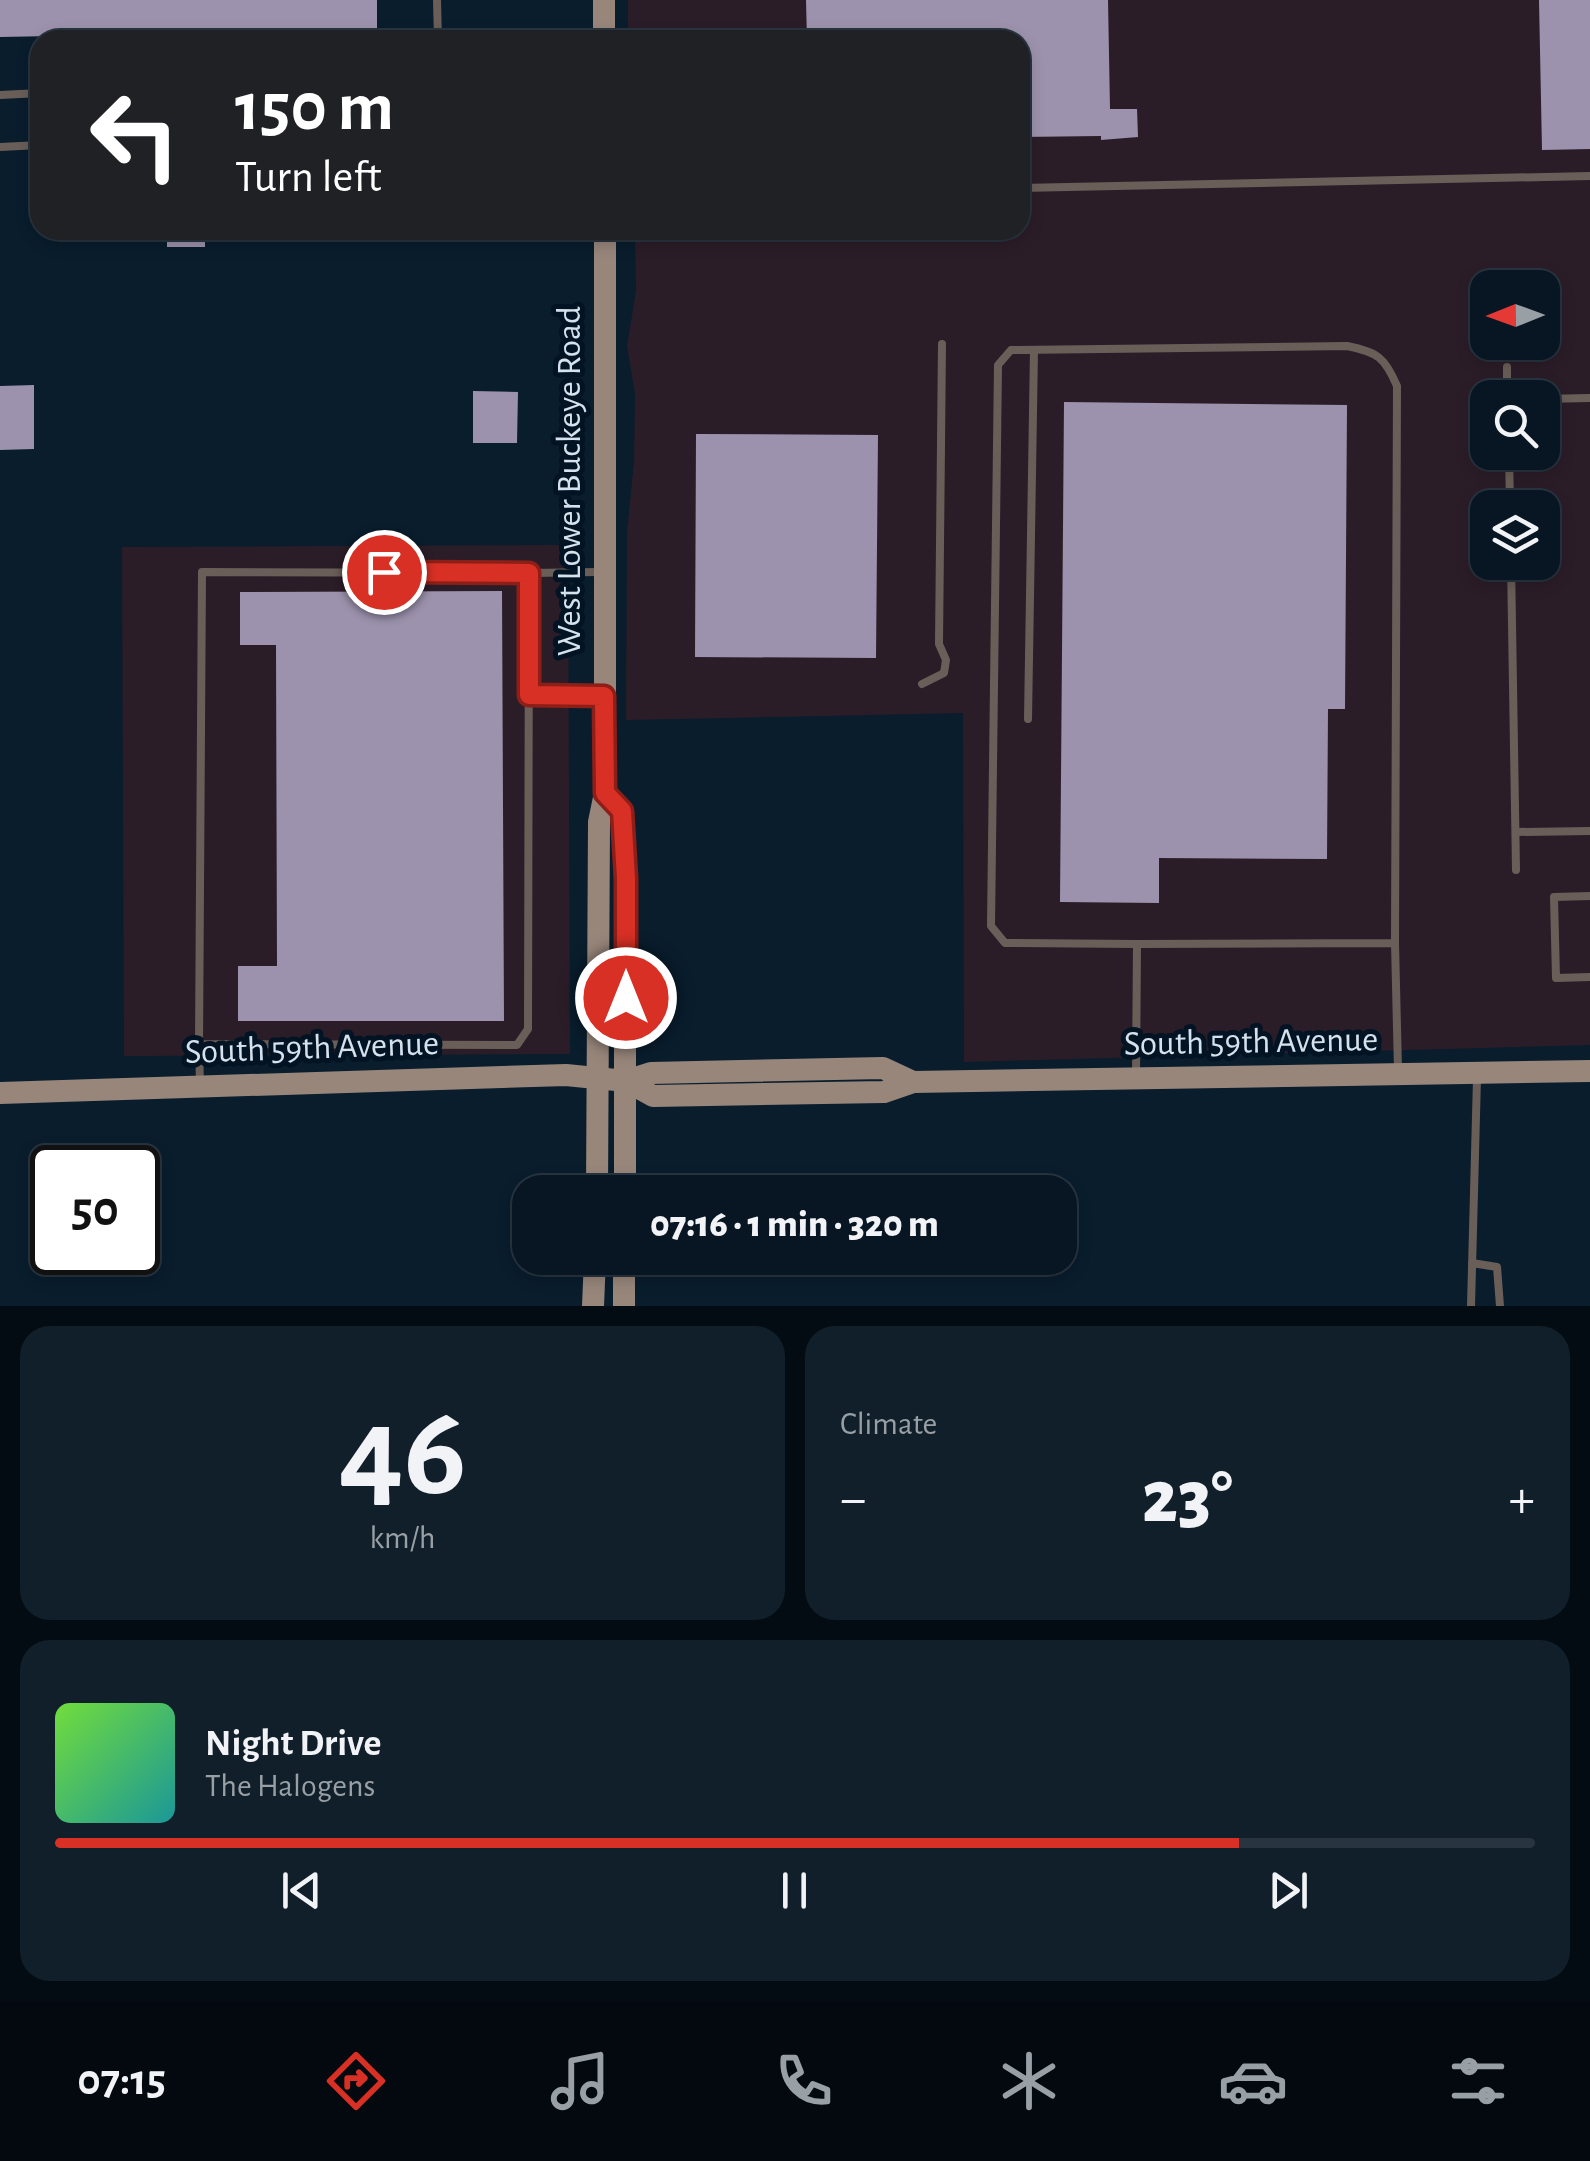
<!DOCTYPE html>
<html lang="en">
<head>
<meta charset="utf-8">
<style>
	:root { --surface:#071622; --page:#101f2a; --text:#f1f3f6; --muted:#989fa5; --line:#283540; --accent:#d93025 }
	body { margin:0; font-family:"Alegreya Sans",sans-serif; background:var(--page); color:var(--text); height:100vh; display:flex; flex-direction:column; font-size:38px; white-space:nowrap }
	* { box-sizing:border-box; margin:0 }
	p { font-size:32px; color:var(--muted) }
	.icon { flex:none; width:55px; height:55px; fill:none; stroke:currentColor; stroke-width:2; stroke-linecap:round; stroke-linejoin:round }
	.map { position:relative; height:1306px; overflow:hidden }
	.drawer { display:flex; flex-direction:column; gap:20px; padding:20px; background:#040c13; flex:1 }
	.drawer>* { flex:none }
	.hud { position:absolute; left:30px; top:30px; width:1000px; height:210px; border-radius:30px; box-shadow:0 5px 15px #0003,0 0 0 2px var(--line); background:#202124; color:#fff; overflow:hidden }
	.needle { width:65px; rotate:269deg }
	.buttons { position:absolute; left:1470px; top:270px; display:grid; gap:20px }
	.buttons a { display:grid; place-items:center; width:90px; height:90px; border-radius:20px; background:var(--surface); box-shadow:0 5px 15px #0003,0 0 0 2px var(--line); font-size:50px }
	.speed { position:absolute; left:30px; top:1145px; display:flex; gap:20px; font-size:50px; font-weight:700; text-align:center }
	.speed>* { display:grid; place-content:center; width:130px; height:130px; border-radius:50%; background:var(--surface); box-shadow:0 5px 15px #0003,0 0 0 2px var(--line); line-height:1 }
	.speed .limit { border:5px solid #111; border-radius:15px; background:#fff; color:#111 }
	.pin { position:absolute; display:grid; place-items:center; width:85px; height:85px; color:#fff; margin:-42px; border:5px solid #fff; border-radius:50%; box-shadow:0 2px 10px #0007 }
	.me { position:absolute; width:110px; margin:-55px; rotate:0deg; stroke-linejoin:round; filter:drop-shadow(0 0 8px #0008) }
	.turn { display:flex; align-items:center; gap:35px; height:210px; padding:0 40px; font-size:45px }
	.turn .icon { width:130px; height:130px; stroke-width:2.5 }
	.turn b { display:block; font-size:70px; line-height:85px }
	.big { font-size:75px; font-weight:800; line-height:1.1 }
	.drawer .card { flex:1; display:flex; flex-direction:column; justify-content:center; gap:15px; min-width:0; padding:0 35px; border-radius:30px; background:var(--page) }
	.drawer .dial { align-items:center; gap:0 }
	.dial b { font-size:130px; line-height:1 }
	.song { display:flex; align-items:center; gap:30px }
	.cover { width:120px; height:120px; border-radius:15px; background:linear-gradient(135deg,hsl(100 70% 55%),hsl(180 70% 35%)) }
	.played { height:10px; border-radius:5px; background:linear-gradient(90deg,var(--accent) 80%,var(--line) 80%) }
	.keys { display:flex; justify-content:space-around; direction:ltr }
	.heat { display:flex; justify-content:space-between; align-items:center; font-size:55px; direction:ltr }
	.drawer .tiles { flex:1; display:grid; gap:20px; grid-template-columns:1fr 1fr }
	.card:last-child { grid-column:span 2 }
	.trip { position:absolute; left:512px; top:1175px; width:565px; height:100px; border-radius:30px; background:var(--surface); box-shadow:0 5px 15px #0003,0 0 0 2px var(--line); font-weight:800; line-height:100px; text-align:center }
	.tabs { display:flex; height:160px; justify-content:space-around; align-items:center; background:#03090e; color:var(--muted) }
	.tabs .icon { width:70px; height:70px }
	.tabs .active { color:var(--accent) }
	.tabs b { font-size:45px; color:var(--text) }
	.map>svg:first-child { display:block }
	.industrial { fill:#2b1d28; fill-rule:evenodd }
	.building { fill:#9c92ad }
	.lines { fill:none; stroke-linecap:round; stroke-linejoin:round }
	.lane { stroke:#6a5f58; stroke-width:8 }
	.secondary { stroke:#98867b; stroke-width:22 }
	.route-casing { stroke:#8d1f18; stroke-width:25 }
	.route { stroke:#d93025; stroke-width:18 }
	.labels { text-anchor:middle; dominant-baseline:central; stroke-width:10; stroke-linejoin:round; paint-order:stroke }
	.street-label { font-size:35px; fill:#d5e1ec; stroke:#021323 }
</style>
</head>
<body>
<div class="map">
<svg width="1590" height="1306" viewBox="0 0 1590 1306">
	<rect width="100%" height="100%" fill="#091d2d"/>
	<path class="industrial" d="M628 0H1590V1045L964 1062 963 713 626 720 627 532 634 462 635 394 627 346 636 291 635 230H1020V40H628ZM1488 288H1542V342H1488ZM1488 398H1542V452H1488ZM1488 508H1542V562H1488Z
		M568 545 570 1054 124 1056 122 547Z"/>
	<path class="building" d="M0 0H377V30L0 37Z
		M806 0H1108L1110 109H1137L1138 137 1101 140V136L1020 137V40H807Z
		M1539 0H1590V149L1542 150Z
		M167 230H205V247H167Z
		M34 385V449L0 450V386Z
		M473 391 518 392 517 443H473Z
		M1064 402 1347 405 1345 709H1328L1327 859 1159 858V903L1060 902Z
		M696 434 878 435 876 658 695 657Z
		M502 591 504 1021H238V966H277L276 645H240V592Z"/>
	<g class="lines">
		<path class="lane" d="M437 0 438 40
			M0 95 40 93
			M0 147 40 145
			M1020 188 1590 176
			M1507 367V398
			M1542 399 1590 398
			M1509 452 1510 508
			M1511 562 1516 870
			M922 684 944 673 946 660 939 644 942 344
			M529 695 604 696
			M1028 719 1034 350
			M1516 832 1590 831
			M1590 896 1554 897 1556 978 1590 977
			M1137 944 1005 943 991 926 998 365 1011 350 1347 346C1378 352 1385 358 1397 386L1395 943
			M199 1044 202 572 529 573
			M1136 1076 1137 944 1395 943 1398 1070
			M200 1086 199 1044 517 1045 528 1029 529 573 599 572
			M1472 1263 1497 1267 1500 1306
			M1471 1306 1477 1078"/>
		<path class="secondary" d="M604 40V0
			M605 793 622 811 625 844V1192
			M626 1081 653 1096 884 1092 913 1082 1590 1071
			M0 1093 566 1075 626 1081 651 1073 883 1068 913 1082
			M597 1192 599 822 605 793V230
			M593 1306 595 1258
			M624 1306V1258"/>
	</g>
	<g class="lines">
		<defs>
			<path id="route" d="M384 572 529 573V695L604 696 605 793 622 811 626 878V998"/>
		</defs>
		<use href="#route" class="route-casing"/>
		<use href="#route" class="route"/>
	</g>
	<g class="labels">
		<g class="street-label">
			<text transform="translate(569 481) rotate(-90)">West Lower Buckeye Road</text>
			<text transform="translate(1251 1042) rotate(-1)">South 59th Avenue</text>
			<text transform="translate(312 1048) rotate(-2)">South 59th Avenue</text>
		</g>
	</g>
</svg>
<div class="buttons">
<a><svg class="needle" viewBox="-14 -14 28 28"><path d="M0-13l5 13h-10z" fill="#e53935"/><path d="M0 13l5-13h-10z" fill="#989fa5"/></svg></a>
<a><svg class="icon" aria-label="search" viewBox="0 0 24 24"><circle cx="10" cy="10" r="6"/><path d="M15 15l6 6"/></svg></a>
<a><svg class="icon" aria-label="layers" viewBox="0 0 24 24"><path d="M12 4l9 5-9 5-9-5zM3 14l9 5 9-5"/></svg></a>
</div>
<div class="speed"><div class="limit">50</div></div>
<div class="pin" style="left:384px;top:572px;background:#d93025"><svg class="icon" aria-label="arrive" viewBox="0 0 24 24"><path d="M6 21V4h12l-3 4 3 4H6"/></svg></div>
<svg class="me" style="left:626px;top:998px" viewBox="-20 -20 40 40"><circle r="17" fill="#d93025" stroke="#fff" stroke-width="3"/><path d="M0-11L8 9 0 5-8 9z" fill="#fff"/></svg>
<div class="trip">07:16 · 1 min · 320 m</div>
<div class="hud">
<div class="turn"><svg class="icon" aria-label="left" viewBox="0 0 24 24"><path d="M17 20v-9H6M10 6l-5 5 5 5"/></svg><div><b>150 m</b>Turn left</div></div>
</div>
</div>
<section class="drawer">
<div class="tiles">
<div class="card dial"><b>46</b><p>km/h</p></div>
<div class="card"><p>Climate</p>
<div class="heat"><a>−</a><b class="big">23°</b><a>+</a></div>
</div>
<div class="card">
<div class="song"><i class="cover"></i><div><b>Night Drive</b><p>The Halogens</p></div></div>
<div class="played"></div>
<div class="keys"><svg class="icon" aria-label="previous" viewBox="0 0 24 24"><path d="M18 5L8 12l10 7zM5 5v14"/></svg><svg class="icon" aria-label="pause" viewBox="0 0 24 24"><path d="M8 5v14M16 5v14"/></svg><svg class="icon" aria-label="next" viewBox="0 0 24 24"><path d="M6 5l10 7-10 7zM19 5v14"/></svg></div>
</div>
</div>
</section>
<nav class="tabs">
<b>07:15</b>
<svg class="icon active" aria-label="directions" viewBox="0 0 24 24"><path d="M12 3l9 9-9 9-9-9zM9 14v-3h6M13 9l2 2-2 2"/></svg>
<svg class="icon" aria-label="music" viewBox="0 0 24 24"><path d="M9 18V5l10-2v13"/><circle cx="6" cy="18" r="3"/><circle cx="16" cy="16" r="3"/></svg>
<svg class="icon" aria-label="phone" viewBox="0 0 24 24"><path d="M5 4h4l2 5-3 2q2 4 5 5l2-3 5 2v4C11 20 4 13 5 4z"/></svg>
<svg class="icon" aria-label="climate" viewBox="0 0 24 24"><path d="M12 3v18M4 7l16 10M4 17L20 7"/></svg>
<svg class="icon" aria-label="car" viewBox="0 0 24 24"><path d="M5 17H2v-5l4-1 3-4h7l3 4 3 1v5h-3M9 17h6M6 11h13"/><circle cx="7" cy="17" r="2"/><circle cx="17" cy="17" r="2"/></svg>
<svg class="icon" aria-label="filters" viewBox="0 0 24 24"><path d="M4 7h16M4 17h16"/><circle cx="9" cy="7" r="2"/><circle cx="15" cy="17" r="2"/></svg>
</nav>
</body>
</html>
